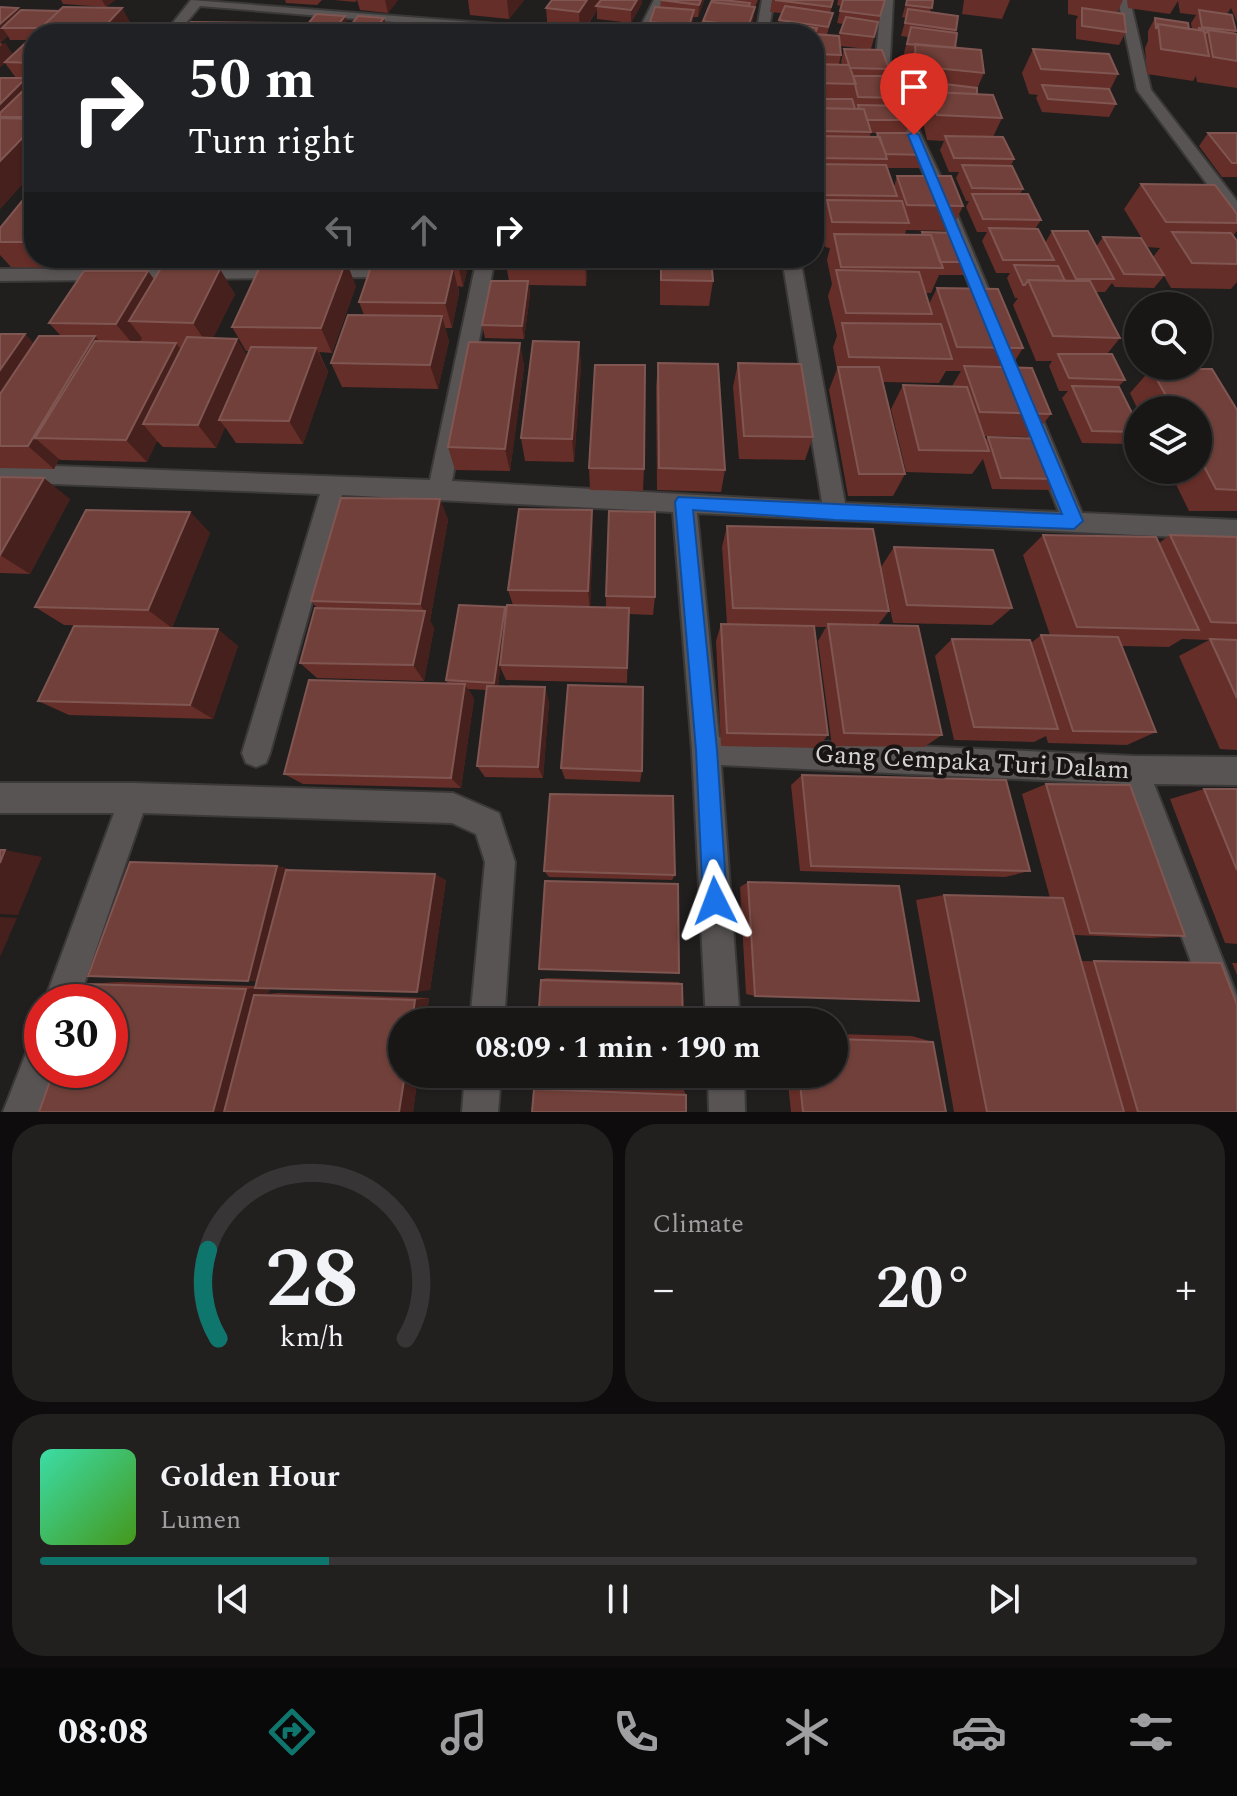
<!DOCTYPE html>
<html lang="en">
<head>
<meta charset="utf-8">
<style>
	:root { --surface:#191616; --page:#221f1f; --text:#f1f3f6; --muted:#9f9fa1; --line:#373535; --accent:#0f766e }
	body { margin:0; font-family:Spectral,serif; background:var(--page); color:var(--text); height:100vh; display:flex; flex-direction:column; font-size:30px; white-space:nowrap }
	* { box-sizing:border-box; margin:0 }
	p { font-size:26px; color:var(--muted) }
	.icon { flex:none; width:44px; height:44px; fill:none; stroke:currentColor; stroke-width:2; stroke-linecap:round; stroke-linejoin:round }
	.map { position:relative; height:1112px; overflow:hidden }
	.drawer { display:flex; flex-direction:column; gap:12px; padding:12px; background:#0e0c0c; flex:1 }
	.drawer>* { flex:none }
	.top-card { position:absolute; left:24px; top:24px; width:800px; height:244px; border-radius:32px; box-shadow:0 2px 6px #0004,0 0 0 2px var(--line); background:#202124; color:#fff; overflow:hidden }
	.controls { position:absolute; left:1124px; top:292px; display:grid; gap:16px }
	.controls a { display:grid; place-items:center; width:88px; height:88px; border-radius:50%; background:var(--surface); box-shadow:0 2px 6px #0004,0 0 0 2px var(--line); font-size:40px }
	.speed { position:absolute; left:24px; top:984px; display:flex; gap:16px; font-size:40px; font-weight:700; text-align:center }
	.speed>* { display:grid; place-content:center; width:104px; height:104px; border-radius:50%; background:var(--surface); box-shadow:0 2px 6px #0004,0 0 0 2px var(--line); line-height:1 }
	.speed .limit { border:12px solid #d22; background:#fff; color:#111 }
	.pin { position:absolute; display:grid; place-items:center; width:68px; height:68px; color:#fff; margin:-82px -34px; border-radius:50% 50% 50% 0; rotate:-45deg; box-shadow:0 0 8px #0007 }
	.pin .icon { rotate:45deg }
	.me { position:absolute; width:88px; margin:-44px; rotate:357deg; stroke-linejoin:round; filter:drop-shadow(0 0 6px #0008) }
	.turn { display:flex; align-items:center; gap:28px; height:168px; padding:0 32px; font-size:36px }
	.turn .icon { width:104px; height:104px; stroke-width:2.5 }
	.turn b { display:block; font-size:56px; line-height:68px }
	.lanes { display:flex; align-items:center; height:76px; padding:0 32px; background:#0003; justify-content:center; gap:40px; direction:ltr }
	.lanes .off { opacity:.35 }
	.big { font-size:60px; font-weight:700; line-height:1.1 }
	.drawer .card { flex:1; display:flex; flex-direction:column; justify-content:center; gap:12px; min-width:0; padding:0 28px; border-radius:32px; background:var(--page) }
	.drawer .dial { align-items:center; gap:0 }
	.dial svg { height:208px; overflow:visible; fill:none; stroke:var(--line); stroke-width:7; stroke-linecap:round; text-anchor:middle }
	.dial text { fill:var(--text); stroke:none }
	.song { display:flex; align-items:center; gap:24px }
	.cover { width:96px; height:96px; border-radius:12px; background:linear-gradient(135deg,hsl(160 70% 55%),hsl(100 70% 35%)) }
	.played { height:8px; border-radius:4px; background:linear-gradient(90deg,var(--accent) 25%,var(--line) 25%) }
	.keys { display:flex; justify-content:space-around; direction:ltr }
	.heat { display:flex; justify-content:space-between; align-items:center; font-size:44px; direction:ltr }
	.drawer .tiles { flex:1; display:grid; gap:12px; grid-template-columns:1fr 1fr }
	.card:last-child { grid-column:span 2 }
	.trip { position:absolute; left:388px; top:1008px; width:460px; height:80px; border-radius:40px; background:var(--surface); box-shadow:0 2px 6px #0004,0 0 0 2px var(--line); font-weight:700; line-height:80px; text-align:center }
	.tabs { display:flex; height:128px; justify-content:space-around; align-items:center; background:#0a0909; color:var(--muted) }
	.tabs .icon { width:56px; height:56px }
	.tabs .active { color:var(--accent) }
	.tabs b { font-size:36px; color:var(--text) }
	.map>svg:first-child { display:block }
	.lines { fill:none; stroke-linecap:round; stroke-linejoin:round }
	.street-casing { stroke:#3b3838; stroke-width:4 }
	.street { fill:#585453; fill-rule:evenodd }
	.wall { fill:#652e28; fill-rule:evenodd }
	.shaded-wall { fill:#45201c }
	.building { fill:#71403a; stroke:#805652; stroke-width:2 }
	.route { fill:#1a73e8; stroke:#114b97; stroke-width:2 }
	.labels { text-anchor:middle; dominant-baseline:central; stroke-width:8; stroke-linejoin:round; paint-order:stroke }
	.street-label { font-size:26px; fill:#d3d1d1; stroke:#181514 }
</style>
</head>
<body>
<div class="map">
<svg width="1237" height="1112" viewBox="0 0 1237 1112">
	<rect width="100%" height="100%" fill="#211e1e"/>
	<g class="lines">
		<defs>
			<path id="street" d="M191 0 524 26 540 34 200 6 177 34H164Z
				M654 0H666L649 34H637Z
				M762 0H774L768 34H756Z
				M881 0H893L890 59 896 82 946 188 1001 319 999 324H985L983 319 930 188 882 82 876 59Z
				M1118 0H1130L1151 90 1237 201V217L1231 216 1137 90Z
				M477 258H495L452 481 822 502 782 258H800L845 503 1059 512 1015 401 1018 396H1032L1035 401 1082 513 1237 520V540L697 513 719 737 1134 756 1237 757V785L1154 784 1237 996V1057L1225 1052 1220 1040 1125 784 721 765 740 1022H706L692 750 673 512 342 495 270 753 266 763 256 767 246 763 242 753 320 494 0 482V464L430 480Z
				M365 267 371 269 374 273 371 277 0 281V269Z
				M0 783H134L453 793 499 813 515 862 504 1022H470L485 862 476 834 452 823 143 813 78 1002H44L114 813H0Z
				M42 1038V1070H54L39 1112H3L30 1043Z
				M465 1074H501L498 1112H462Z
				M708 1074H744L745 1112H709Z"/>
		</defs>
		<use href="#street" class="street-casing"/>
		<use href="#street" class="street"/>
	</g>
	<path class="wall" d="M61 0H115L106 7 63 4Z
		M285 0H322L317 5 286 3Z
		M334 0H398L388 13 360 10 357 0 355 2Z
		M468 0H524L509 19 470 15Z
		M661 0H704L698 17H693L689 34H649L650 22 660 8Z
		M712 0H758L755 7 751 34H701L703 21Z
		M772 0H834L830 13H833L827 35 839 37 843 24 837 23 841 6 837 5 838 0H885L871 49 889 69 886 76 899 98 897 106 910 120 906 133 926 155 921 168H887L894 187 897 176 963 206 951 231 906 230 905 235H921L922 232 973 262 966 275H939L931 293H925L929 304 937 288 1023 348 1011 367 1051 414 1033 437 984 436 985 441 988 437 1061 479 1051 490 992 489 983 459 972 474 906 472 891 409 903 385 952 386 961 371H946L939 383 883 382 905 474 893 496H848L829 390 837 369 833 347 837 336 828 296 832 284 827 260 830 248 825 247 820 226 821 221H814V34L776 32 779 20 781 13 770 12ZM840 46 867 49H844L841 62 842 64H839L841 55ZM871 133H877L876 137H869Z
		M907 0H933L930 12 956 30 955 48 984 73 977 89V94L1002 118 993 137 1014 159 1011 166 1023 189 1020 194 1041 220 1035 229 1045 243 1052 231 1096 247 1103 237 1153 257 1160 248 1147 247 1124 209 1141 184 1237 214V231L1233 236 1237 241V282L1231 289 1171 288 1164 276 1154 288 1115 287 1112 283 1105 292H1096L1120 338 1107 354 1125 380 1118 387 1138 432V436L1130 444 1082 443 1062 398 1068 391H1059L1049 366 1052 361H1036L1013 305 1018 298H1015L1007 278 1010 273H996L982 241 987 232H977L966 207 969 201H966L956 178 959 172H949L940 150 944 141 927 140 922 117 924 112 915 111 916 92 907 91V69L910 58 903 57 908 37 901 36 906 18 902 17Z
		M964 0H1010L1002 19 962 14Z
		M1068 0H1123L1117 13 1126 32 1119 45 1076 39V20L1078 16 1068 14Z
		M1127 0H1237V22L1231 8 1227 14 1236 31 1234 33 1237 34V88L1197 82 1196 76 1193 81 1147 74 1145 48 1148 41V31L1155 18 1192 29 1191 23 1196 15 1180 13 1178 1 1170 14 1128 8Z
		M642 3 631 23 597 19V10L582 34 548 32 546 8Z
		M0 7 20 11H59L122 8 135 32 133 34H34V171L0 209V78H16L5 63 0 67V42L13 54 28 40H10L8 36 0 42Z
		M345 16 348 28 384 18 387 30 384 34H303L302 31Z
		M1033 49 1118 74 1110 90 1116 104 1109 117 1042 112 1036 98 1038 95 1029 94 1022 73Z
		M1208 133H1237V177H1222L1199 146Z
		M34 195V258H120L114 269 11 267 0 255V228Z
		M162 258H221L216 269 235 294 213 338 247 355 249 351H246L232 327 356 286 332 353 319 352 328 372 303 444 236 443 225 427 216 448 163 447 157 441 147 462 61 460 59 459 54 469 0 468V334H25L34 344 61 336 49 323 148 271 154 279 169 268Z
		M374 258H468L469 262 463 287 458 286 459 293 452 328H445L449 341 438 389 342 387 331 363 364 315 359 302 375 267 373 261Z
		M588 258 586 286 529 285 530 294 524 339 485 338 482 325 509 281 505 259Z
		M660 258H711L713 281 709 306 660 305Z
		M579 342 581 366 574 462 525 461 521 438Z
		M520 343 524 367 510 471 455 470 448 447Z
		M658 363 725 470 721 492 657 490 656 387Z
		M738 363 813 437 805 460 739 459 733 387Z
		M1151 369 1237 410V511H1189L1169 470H1198V410H1138L1130 393Z
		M589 468 644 469 643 491 590 490Z
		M0 477 70 499 30 574 0 573Z
		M440 499 448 520 430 621 434 628 424 681 317 678 300 663 317 608 311 601Z
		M190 512 210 533 172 628 64 625 35 607Z
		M727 526 889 611 878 625 942 735 924 747 832 746 818 641 826 627H814L828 735 817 748 721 746 716 641 721 624H727L722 547Z
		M593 531 590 607H606V596L655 597 653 615 629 614 627 683 506 680 500 667 498 687 549 702 543 778 485 777 477 766 486 690 468 689 474 699 461 788 303 784 284 774 448 684 446 680 506 611 513 605 508 590Z
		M1043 535 1159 543 1170 535 1237 537V750L1220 749 1179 656 1209 640 1182 639 1169 647 1122 646 1156 732 1127 745 1048 743 1046 736 1034 742 954 740 935 656 952 639 1031 643 1041 635H1050L1023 555Z
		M894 547 1012 608 992 625 893 623 881 567Z
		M238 646 213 719 69 715 38 701Z
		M561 768 642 771 640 782 565 779Z
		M802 775 1030 871 1005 877 800 871 791 785Z
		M1046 784 1185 936 1149 938 1074 935 1081 961 1221 963 1237 1112H954L916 900 944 895 1050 898 1022 794Z
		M1204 789H1237V944L1225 943 1170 799Z
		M277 866 293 870 446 880 430 990 270 988 268 994 278 993 429 998 426 1022H402V1074H418L413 1112 85 984 120 982 255 986 257 981H248Z
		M544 871 675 875 672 880 549 877Z
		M748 882 755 996 746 994 740 887Z
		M1232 963H1237V975Z
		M546 978 678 982 682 984 541 980Z
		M834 1034 912 1036 933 1042 946 1112H791L787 1074H834Z
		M540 1081 682 1086 686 1095 534 1089Z"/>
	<path class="shaded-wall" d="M102 0H115L106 7Z
		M385 0H398L388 13Z
		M507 0H524L509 19Z
		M587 0H603L596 6 597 10 580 34 579 12Z
		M637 0H642V3L631 23V10Z
		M701 0H704L703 4 698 17 699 5Z
		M755 7 752 31 751 34H747L748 27Z
		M18 8 26 20 2 28 8 36 2 42 0 40V24Z
		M122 8 135 32 133 34H109L105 26Z
		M694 10 693 23 688 34 689 26Z
		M345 16 349 29 344 34H332L331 33Z
		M384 18 387 30 384 34H371Z
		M289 23 292 34H282Z
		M5 42 13 55 0 67V47Z
		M26 78 34 90 0 117V104Z
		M34 126V171L0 209V161Z
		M106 258H120L114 269Z
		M209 258H221L216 269Z
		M458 258H468L469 262 463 287 457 261Z
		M585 258H588L586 286Z
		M346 261 356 286 332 353 321 328Z
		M453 268 459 293 452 328 445 303Z
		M220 269 235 294 209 347 193 323Z
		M148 271 165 296 129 321 142 338 136 348 116 324Z
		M528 281 530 294 524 339 522 326Z
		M442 316 449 341 438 389 430 365Z
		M25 334 48 358 0 409V370Z
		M95 336 116 361 35 438 59 459 54 469 28 446Z
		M237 339 252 363 219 420 225 427 216 448 198 425Z
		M579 342 581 366 574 462 572 439Z
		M176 343 194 367 143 424 157 441 147 462 126 440Z
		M520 343 524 367 510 471 505 449Z
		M316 348 328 372 303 444 289 421Z
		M44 478 70 499 30 574 0 555Z
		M440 499 448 520 430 621 434 628 424 681 413 665 424 611 420 604Z
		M592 510 593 531 590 610 588 591Z
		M190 512 210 533 172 628 148 610Z
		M505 607 508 616 497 691 494 683Z
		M218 629 238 646 213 719 190 705Z
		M465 684 474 699 461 788 451 778Z
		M545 687 549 702 543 778 538 767Z
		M5 850 42 857 18 915 0 914V863Z
		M277 866 298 872 272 980 248 981Z
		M435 874 446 880 430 990 417 992Z
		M0 917 17 918 0 957Z
		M270 987 268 994 254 995 239 1112H213L246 989Z
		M429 998 426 1022H412L415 1000Z
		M405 1074H418L413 1112H399Z"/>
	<path class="building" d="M552 0H587L579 12 546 8Z
		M601 0H637L631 10 596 6Z
		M661 0H701L699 5Z
		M712 0H723L750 3 749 6 711 2 707 11Z
		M775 0H833L831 7Z
		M843 0H885L880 16 840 11Z
		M907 0H933L932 8 906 5Z
		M711 2 755 7 748 27 703 21Z
		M785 6 833 13 828 27 779 20Z
		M0 7 18 8 0 24Z
		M63 7 122 8 105 26 44 25Z
		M655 7 694 10 689 26 650 22Z
		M1082 8 1124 14 1126 32 1082 26Z
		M908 9 958 16 956 30 905 23Z
		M21 10 59 11 44 25 46 28H2Z
		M1199 10 1232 15 1236 31 1202 27Z
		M316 14 345 16 331 33 302 31Z
		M358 16 384 18 371 34H344Z
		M846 17 878 22 874 37 840 33Z
		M1155 18 1188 23 1189 29 1158 24 1156 29Z
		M191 22 289 23 282 34H181Z
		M454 24 507 25 505 34H451Z
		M784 24 817 28 815 34 780 32Z
		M1158 24 1204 31 1209 56 1161 49Z
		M911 27 957 33 955 48 907 44Z
		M1199 28 1237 34 1208 30 1205 34 1204 31 1199 30Z
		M40 29 107 30 104 34H35Z
		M1208 30 1237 34V61L1213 57Z
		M772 32 812 34H772Z
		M814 34 839 36 841 55 814 54Z
		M34 35V63L5 62Z
		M915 44 981 50 984 73 916 66Z
		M844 49 882 50 889 69 850 68Z
		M1033 49 1109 54 1118 74 1041 69Z
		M814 64 849 65 856 84 814 83Z
		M853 76H891L899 98 858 97Z
		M0 78H26L0 104Z
		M34 80V117H0V113Z
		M920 81 977 88V94L931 92 928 99 919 98Z
		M1042 85 1109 89 1116 104 1048 99Z
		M931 92 993 95 1002 118 937 115Z
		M814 99H852L855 109 814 108Z
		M858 105 905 106 910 120H867L864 109H859Z
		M814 108 864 109 871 132 814 131Z
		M0 118 34 119V126L0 161Z
		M877 133H918L926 155 886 154Z
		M1208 133H1237V163H1232Z
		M814 136 880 137 887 159 814 158Z
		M945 136 1003 137 1014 159 954 158Z
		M814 164 886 165 897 196 815 195Z
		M962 165 1012 166 1023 189 972 188Z
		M897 176H951L963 206 907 205Z
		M1141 184 1215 185 1237 214V223L1166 222Z
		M972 194H1028L1041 220 983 219Z
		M27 195H34V242H0V228Z
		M827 200 902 201 909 223 832 222Z
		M989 228 1038 229 1054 260H1003Z
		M1052 231H1088L1114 279H1076Z
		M922 232 961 233 973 262H940L931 235H923Z
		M1172 232 1231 233 1237 241V264L1192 263Z
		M834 234 931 235 943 268 841 267Z
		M1103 237 1141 238 1164 275 1124 274Z
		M374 258H458L457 261H373Z
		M506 258H585L584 261 505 259Z
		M661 258H711L713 281 661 280Z
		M263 260 346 261 321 328 232 327Z
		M1014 265 1058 266 1065 281 1028 280 1025 285H1023Z
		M371 267 453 268 445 303 359 302Z
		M161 268 220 269 193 323 129 321Z
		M836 270 919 272 932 314 846 313Z
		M84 271H148L116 324 49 323Z
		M1028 280 1090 281 1120 338 1053 336Z
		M491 281H528L522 326 482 325Z
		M937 288 998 289 1023 348 957 347Z
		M348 315 442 316 430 365 331 363Z
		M842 323 941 324 952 359 849 357Z
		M0 334H25L0 370Z
		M39 336H95L28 446H0V394Z
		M187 337 237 339 198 425 143 424Z
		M95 341 176 343 126 440 35 438Z
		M533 341 579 342 572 439 521 438Z
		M469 342 520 343 505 449 448 447Z
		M251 347 316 348 289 421 219 420Z
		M1058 354H1112L1125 380 1069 378Z
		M658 363 718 364 725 470 659 468Z
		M738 363 801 364 813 437 744 436Z
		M595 365H645L644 469 589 468Z
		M964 366 1032 368 1051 414 980 412Z
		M838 367H879L905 474H859Z
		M1151 369H1212L1237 410V490L1216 489 1198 455V410H1174Z
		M903 385 967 387 989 451 919 450Z
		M1072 386 1119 387 1138 425V432L1092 431Z
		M988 437 1045 439 1061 479 1001 478Z
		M0 477 44 478 0 555Z
		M341 498 440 499 420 604 311 601Z
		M519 509 592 510 588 591 508 590Z
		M86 510 190 512 148 610 35 607Z
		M609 511 655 512V597L606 596Z
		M727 526 873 529 889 611 733 608Z
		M1043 535 1156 537 1199 630 1077 627Z
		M1170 535 1237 537V623L1211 622Z
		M894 547 993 550 1012 608 907 605Z
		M459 605 505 607 494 683 446 680Z
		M507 605 629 608 627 668 500 665Z
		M315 608 425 611 413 665 300 663Z
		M721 624 814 626 828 735 727 733Z
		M828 624 918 626 942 735 844 733Z
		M74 626 218 629 190 705 38 701Z
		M1041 635 1118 637 1156 732 1073 731Z
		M952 639 1030 640 1058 729 974 727Z
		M1210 639 1237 640V698Z
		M309 680 465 684 451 778 284 774Z
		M568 685 643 687 642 771 561 768Z
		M487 686 545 687 538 767 477 766Z
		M802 775 1006 780 1030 871 811 866Z
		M1046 784 1130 785 1185 936 1090 933Z
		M1204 789H1237V870Z
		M550 794 673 796 675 875 544 871Z
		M0 850H5L0 863Z
		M130 862 277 866 248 981 88 976Z
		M286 870 435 874 417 992 255 988Z
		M545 881 678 884 679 973 539 969Z
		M748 882 899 886 919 1001 755 996Z
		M944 895 1063 898 1124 1112H987Z
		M1094 961 1221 963 1237 1005V1112H1138Z
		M541 980 682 984 683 1022H538Z
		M85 984 246 989 213 1112H39L54 1070H110V1002H79Z
		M254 995 415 1000 412 1022H402V1074H405L399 1112H224Z
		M834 1039 933 1042 946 1112H803L799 1074H834Z
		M534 1074H684V1086L533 1081Z
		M534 1089 686 1095V1112H532Z"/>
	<path class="route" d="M914 132 919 135 1083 521 1074 529 835 520 693 510 717 750 727 901 724 909 715 913 707 909 703 901 696 750 675 502 678 497 1062 514 908 135Z"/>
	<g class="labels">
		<g class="street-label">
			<text transform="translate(972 762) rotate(3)">Gang Cempaka Turi Dalam</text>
		</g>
	</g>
</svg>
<div class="controls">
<a><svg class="icon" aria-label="search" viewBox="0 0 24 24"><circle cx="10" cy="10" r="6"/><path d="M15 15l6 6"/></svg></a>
<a><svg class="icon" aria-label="layers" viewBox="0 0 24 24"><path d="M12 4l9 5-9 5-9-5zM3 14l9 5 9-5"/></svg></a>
</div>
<div class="speed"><div class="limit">30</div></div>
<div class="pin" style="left:914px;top:135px;background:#d93025"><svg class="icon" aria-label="arrive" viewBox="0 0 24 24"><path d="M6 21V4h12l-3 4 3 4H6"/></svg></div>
<svg class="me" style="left:715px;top:901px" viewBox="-20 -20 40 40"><path d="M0-17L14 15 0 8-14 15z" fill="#1a73e8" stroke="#fff" stroke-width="4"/></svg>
<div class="trip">08:09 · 1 min · 190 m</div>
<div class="top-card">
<div class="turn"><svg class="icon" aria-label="right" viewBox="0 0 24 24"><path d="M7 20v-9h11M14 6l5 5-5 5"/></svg><div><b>50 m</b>Turn right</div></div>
<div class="lanes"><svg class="icon off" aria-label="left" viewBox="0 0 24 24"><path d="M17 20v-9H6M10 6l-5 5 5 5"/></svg><svg class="icon off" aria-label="ahead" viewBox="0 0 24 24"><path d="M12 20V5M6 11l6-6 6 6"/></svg><svg class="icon" aria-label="right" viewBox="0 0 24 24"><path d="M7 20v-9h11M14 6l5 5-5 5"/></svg></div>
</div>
</div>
<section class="drawer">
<div class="tiles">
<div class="card dial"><svg viewBox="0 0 100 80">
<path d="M14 69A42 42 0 1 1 86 69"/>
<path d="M14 69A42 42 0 0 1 10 35" stroke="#0f766e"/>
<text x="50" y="56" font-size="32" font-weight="700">28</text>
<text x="50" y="72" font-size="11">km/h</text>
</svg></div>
<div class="card"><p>Climate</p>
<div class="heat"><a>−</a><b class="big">20°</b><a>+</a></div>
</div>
<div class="card">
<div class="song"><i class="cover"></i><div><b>Golden Hour</b><p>Lumen</p></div></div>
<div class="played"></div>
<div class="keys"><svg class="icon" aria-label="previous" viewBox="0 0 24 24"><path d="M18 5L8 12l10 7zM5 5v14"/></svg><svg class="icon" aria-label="pause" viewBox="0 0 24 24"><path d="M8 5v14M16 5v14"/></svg><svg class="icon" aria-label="next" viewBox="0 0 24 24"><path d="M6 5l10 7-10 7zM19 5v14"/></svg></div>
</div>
</div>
</section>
<nav class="tabs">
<b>08:08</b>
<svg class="icon active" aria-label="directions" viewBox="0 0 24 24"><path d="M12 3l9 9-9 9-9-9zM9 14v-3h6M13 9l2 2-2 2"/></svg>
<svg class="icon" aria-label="music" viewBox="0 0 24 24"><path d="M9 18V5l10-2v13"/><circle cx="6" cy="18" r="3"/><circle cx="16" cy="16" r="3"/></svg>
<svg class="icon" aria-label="phone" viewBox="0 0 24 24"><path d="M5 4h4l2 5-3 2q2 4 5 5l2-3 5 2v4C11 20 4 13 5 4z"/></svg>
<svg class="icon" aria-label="climate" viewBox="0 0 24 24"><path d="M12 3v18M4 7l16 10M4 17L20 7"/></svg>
<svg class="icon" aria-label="car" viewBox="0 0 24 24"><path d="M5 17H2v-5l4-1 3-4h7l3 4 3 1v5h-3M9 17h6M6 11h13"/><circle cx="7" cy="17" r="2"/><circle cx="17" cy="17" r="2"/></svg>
<svg class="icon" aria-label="filters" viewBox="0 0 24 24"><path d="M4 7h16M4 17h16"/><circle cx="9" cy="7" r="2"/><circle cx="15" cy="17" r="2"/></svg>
</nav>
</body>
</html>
